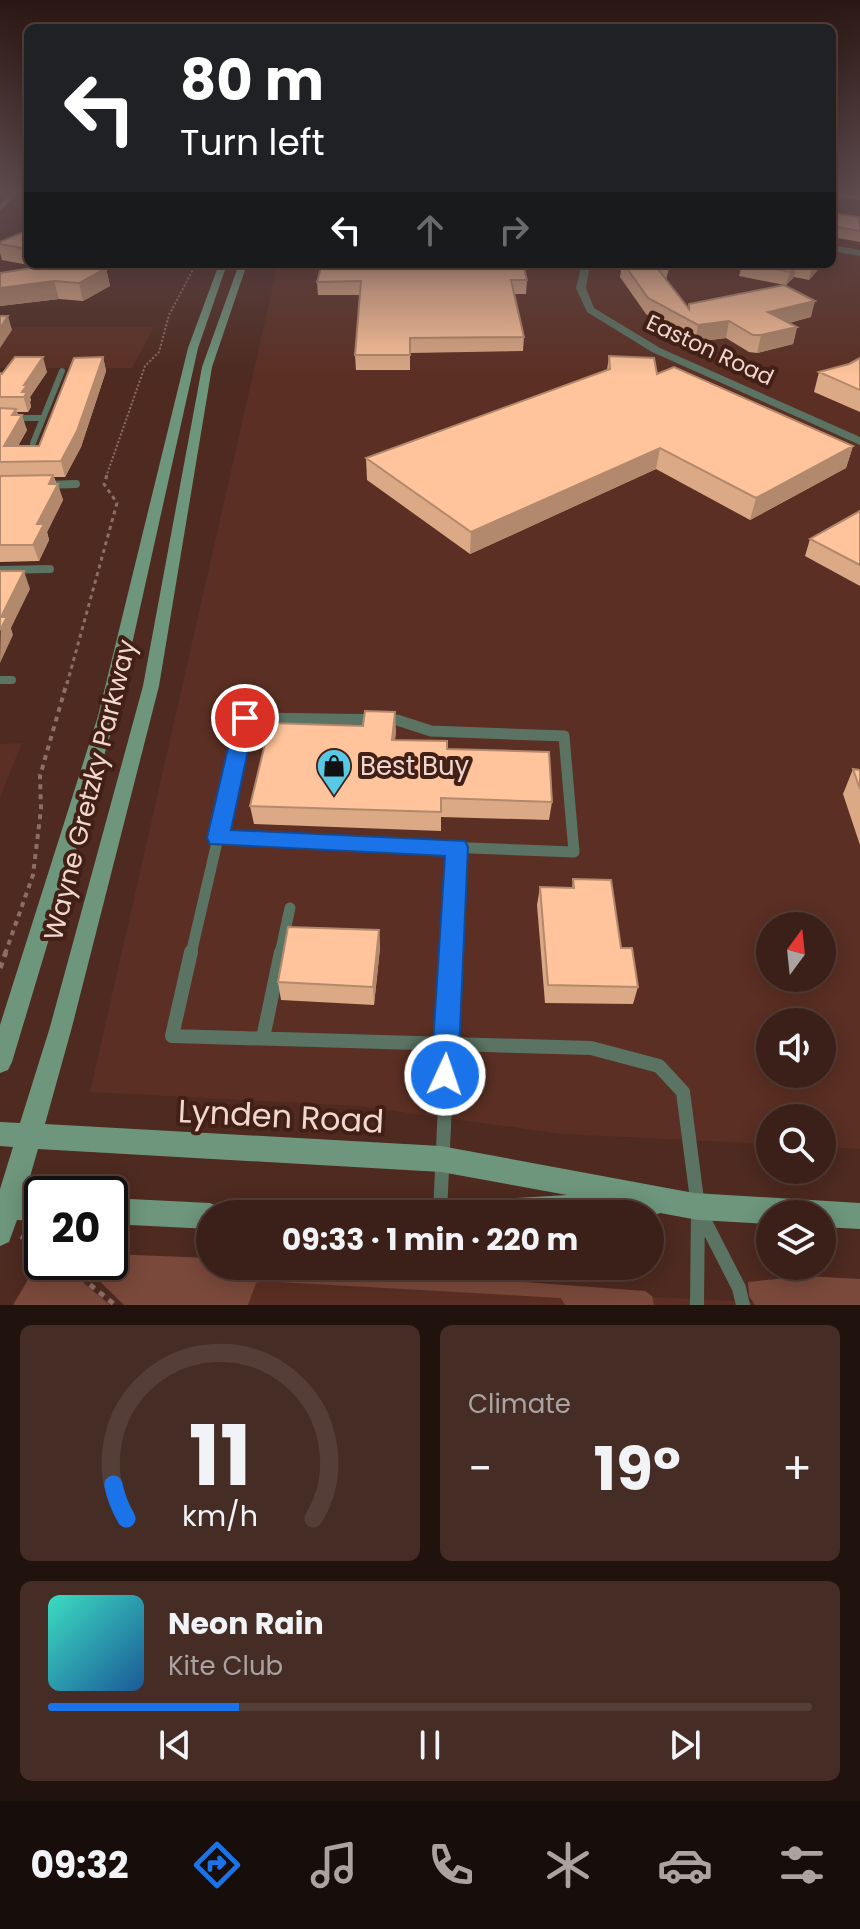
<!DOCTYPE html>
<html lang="en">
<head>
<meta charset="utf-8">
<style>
	:root { --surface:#3a2018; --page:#452d25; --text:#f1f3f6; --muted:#aba3a2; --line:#543e37; --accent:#1a73e8 }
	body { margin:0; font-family:Poppins,sans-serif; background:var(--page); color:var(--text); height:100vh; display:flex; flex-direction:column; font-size:30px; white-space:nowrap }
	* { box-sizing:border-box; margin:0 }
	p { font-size:26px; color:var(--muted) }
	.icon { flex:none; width:44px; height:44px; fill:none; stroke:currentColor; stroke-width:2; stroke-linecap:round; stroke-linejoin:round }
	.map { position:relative; height:1305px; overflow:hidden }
	.side { display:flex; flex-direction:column; gap:20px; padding:20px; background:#20120d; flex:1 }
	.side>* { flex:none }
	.banner { position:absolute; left:24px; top:24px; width:812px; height:244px; border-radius:12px; box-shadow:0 4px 20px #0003,0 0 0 2px var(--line); background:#202124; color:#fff; overflow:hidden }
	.needle { width:52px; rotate:15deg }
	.buttons { position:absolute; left:756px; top:912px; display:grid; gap:16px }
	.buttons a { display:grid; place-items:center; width:80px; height:80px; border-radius:50%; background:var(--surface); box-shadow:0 4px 20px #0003,0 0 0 2px var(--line); font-size:40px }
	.speed { position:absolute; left:24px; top:1176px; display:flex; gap:16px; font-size:40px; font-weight:700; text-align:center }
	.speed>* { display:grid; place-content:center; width:104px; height:104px; border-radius:50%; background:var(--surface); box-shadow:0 4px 20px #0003,0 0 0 2px var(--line); line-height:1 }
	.speed .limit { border:4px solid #111; border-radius:12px; background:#fff; color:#111 }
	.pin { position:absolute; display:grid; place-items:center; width:68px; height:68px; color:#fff; margin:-34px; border:4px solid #fff; border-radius:50%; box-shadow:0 2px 8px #0007 }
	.me { position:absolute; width:88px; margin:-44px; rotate:3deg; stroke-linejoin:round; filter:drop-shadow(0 0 6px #0008) }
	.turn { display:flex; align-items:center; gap:28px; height:168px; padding:0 24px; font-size:36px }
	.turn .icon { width:104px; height:104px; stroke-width:2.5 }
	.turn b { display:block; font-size:56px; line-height:68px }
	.lanes { display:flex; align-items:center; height:76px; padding:0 24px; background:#0003; justify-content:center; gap:40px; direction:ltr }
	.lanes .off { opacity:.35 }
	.big { font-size:60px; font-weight:700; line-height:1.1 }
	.side .card { flex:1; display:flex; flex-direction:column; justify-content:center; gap:12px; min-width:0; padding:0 28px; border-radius:12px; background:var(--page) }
	.side .dial { align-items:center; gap:0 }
	.dial svg { height:208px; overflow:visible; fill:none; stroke:var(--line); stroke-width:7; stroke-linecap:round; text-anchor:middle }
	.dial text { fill:var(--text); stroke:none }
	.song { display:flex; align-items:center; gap:24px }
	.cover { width:96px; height:96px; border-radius:12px; background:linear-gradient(135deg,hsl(170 70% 55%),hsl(210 70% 35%)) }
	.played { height:8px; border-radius:4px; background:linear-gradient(90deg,var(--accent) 25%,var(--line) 25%) }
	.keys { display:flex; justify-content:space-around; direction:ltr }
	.heat { display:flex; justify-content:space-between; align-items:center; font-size:44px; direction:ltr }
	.side .tiles { flex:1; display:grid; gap:20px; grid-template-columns:1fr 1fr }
	.card:last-child { grid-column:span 2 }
	.trip { position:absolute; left:196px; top:1200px; width:468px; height:80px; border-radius:40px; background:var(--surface); box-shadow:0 4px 20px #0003,0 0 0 2px var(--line); font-weight:700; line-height:80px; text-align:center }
	.dock { display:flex; height:128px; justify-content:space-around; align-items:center; background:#170d0a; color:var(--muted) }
	.dock .icon { width:56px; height:56px }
	.dock .current { color:var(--accent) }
	.dock b { font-size:36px; color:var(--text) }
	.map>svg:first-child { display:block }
	.built { fill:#5b2f23; fill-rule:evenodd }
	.green { fill:#7a493b }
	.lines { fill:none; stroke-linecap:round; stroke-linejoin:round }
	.path-far3 { stroke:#8d6e65; stroke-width:2; stroke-dasharray:2 2; stroke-linecap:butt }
	.path-far2 { stroke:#8d6e65; stroke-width:3; stroke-dasharray:4 4; stroke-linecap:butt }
	.path-far1 { stroke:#8d6e65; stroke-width:4; stroke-dasharray:5 5; stroke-linecap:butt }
	.path { stroke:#8d6e65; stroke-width:5; stroke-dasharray:6 6; stroke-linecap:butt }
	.service-far3 { stroke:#5a7363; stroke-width:6 }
	.service-far2 { stroke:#5a7363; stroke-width:8 }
	.service-far1 { stroke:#5a7363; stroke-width:11 }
	.service { stroke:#5a7363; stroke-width:14 }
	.minor { fill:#5a7363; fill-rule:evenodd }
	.secondary { fill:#6d967c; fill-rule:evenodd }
	.wall { fill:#dba985 }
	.shaded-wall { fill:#b2896c }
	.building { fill:#ffc49b; stroke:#b2896c; stroke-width:2 }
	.route { fill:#1a73e8; stroke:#114b97; stroke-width:2 }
	.labels { text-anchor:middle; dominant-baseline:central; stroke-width:8; stroke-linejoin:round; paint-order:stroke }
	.far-street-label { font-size:22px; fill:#f0d8d1; stroke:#432016 }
	.poi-label { font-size:26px; fill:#f0d8d1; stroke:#432016; text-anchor:start }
	.street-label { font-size:26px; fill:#f0d8d1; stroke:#432016 }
	.near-street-label { font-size:32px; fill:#f0d8d1; stroke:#432016 }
</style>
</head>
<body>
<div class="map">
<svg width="860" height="1305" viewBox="0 0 860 1305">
	<rect width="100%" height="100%" fill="#4e2a20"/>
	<path class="built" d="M832 204 860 208V1149L822 1147V1118H770V1144L562 1134 357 1106 90 1092 278 264H832ZM770 926H822V978H770ZM770 1022H822V1074H770Z
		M0 327H154L132 368H0Z
		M22 743 0 797V744Z
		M187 1274 817 1305H177Z"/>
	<path class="green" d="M110 1254 210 1258V1266H313L645 1291 652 1296 654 1305H565L561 1298 260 1281 256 1283 248 1305H124L81 1263 110 1262Z
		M55 1265H62L110 1305H13L32 1273Z
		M806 1276 860 1279V1305H755L749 1296 748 1282Z"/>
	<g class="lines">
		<path class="path-far3" d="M106 477 145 366 159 352 169 315 196 264"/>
		<path class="path-far2" d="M67 684 117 503 104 484 107 475"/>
		<path class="path-far1" d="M5 954 33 875 41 809 40 776 67 682"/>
		<path class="path" d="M0 968 6 952
			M21 1236 42 1249
			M62 1262 115 1305"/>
		<path class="service-far3" d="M0 418H42
			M33 443 62 371"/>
		<path class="service-far2" d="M47 485 76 484
			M0 570 50 569
			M0 680H12"/>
		<path class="service-far1" d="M245 718 397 720 431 731 564 736 574 852 218 838Z
			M191 954 218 838
			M280 954 290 908
			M452 954 457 847"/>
		<path class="service" d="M191 952 172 1036 591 1048 659 1066 683 1092 698 1207 697 1305
			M263 1038 281 952
			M699 1210 739 1288 743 1305
			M440 1214 452 952"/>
		<path class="minor" d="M832 245 860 250V256L832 251Z
			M582 264H590L586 288 594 308 660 348 860 437V445L652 352 587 312 576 288Z"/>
		<path class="secondary" d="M10 194H18L0 211V205Z
			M219 264H227L198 348 116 716 12 1062 8 1070 0 1073V1025L98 716 188 348Z
			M239 264H247L212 367 159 686 72 1027 45 1124 441 1146 694 1193 860 1203V1229L822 1227V1214H770V1224L698 1220 660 1213 650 1217V1214H452L456 1205 465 1201 567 1195 441 1172 38 1149 25 1194 42 1195V1221L17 1220 9 1242 0 1246V1189L13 1147 0 1146V1122L20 1123 50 1027 143 686 202 367Z
			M110 1198 210 1203 219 1207 222 1214H210V1229L110 1224Z"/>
	</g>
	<path class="wall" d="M832 194H860V200L832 196Z
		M832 213 860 217V242L832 237Z
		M28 230V264H62L63 268H106L110 286 83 301 59 299 0 306V273L39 267 2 260 0 253V242Z
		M622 264H670L666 280 688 309 784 285 739 276 742 264H823L809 280 794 277 786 285H784L811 317 789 323 797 327 793 344 757 353 749 352 726 338 695 342 646 314 620 277Z
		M527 280 526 294H514L524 337 523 351 410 353V370H356L355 355 360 295H318L317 282Z
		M609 356 853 446 846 468 750 520 656 469 470 554 367 480 366 458 607 370Z
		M103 357 106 371 81 447 65 477H54L63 500 47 532 49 540 39 561 0 562V373L47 372 30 397 31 400 30 402 31 407 28 412H17L27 430 18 446H39Z
		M860 358V412L814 392 819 372 849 364Z
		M860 511V586L805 556 810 539Z
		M396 730 395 740 447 749 552 802 549 820 441 817V831L254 824 250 806Z
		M853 769 860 770V845L843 794Z
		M573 879 621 948 638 987 633 1004 545 1003 537 905 540 887 572 888Z
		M379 930 380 948 374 1005 281 1000 278 982Z"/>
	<path class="shaded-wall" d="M100 264H125L101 268Z
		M797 264 794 277 786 285 790 272Z
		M815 264H823L809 280 812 267Z
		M106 268 110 286 83 301 79 283Z
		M54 281 59 299 0 306V288Z
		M815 301 811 317 764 328 768 312Z
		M8 316 12 330 0 348V328Z
		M729 321 726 338 695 342 698 325Z
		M797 327 793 344 757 353 761 335Z
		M43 357 47 372 30 397 31 400 30 402 31 407 28 412 22 392 24 385Z
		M103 357 106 371 81 447 65 477 61 461Z
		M16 409 19 420 22 415 27 430 9 462 4 446 12 415Z
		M853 446 846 468 750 520 756 498Z
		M660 448 656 469 470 554 471 532Z
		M53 475 57 487 58 484 63 500 47 532 49 540 39 561 33 545 37 524 49 484Z
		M24 571 30 589 11 628 13 635 0 663 1 617Z
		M395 712 396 730 393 758 392 740Z
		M379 930 380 948 374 1005 373 987Z"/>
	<path class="building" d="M832 213 860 217V231L832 226Z
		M28 230V249L0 244V242Z
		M57 264H61L58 268H106L79 283 54 281 0 288V273Z
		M322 264H523L527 280H511L524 337 410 338V355H355L361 281 317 282Z
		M624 264H669L667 269H658L689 309V304L784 285 815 301 768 312 797 327 761 335H753L729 321 698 325 648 298Z
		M749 264H797L790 272Z
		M799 264H815L812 267Z
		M0 316H8L0 328Z
		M609 356 654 358 657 374 674 367 853 446 756 498 660 448 471 532 366 458 610 369Z
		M15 357H43L24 385H27L22 392H27L24 397H0V373L2 374Z
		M103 357 77 431 61 461 0 462V408L16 409 12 415H22L4 446H39L74 358Z
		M860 358V390L819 372 849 364Z
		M53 475 49 484H58L37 524H44L33 545H0V476Z
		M860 511V565L810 539Z
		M0 571H24L1 617H7L0 630Z
		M365 711 395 712 392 740 447 741V749L549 752 552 802 441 798V812L250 806 270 723 363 726Z
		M853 769 860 770V789Z
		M573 879 611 880 621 948H632L638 987 548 985 540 887 574 888Z
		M288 927 379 930 373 987 278 982Z"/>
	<linearGradient id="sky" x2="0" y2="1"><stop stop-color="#2b1712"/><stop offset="0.51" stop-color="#5d4a4e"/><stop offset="1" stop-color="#5d4a4e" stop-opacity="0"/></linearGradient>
	<rect width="860" height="377" fill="url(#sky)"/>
	<path class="route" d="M245 711 255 718 231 830 465 841 468 847 458 1075 454 1084 445 1088 435 1084 431 1075 445 856 210 844 207 838 235 718Z"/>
	<defs>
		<symbol id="shop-pin" viewBox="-11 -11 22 30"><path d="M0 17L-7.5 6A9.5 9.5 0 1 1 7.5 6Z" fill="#58c9e4" stroke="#432016"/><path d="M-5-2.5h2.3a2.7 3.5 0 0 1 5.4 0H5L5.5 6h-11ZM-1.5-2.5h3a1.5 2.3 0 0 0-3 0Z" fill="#111"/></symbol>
	</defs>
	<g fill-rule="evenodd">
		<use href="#shop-pin" x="314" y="746" width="40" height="54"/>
	</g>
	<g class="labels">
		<g class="far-street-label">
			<text transform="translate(710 350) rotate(25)">Easton Road</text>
		</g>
		<g class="poi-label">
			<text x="360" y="766">Best Buy</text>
		</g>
		<g class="street-label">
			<text transform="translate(90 790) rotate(-76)">Wayne Gretzky Parkway</text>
		</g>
		<g class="near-street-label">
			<text transform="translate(281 1116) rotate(3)">Lynden Road</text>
		</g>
	</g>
</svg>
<div class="buttons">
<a><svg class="needle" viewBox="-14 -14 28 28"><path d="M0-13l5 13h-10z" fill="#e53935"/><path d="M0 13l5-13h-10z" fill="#aba3a2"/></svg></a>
<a><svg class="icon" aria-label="sound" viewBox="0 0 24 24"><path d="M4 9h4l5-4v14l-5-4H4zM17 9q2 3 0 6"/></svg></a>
<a><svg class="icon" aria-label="search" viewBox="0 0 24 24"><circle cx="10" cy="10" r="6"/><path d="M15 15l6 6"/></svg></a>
<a><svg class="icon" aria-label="layers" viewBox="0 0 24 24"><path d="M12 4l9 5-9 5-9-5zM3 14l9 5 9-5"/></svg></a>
</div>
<div class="speed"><div class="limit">20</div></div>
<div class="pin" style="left:245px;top:718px;background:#d93025"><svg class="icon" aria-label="arrive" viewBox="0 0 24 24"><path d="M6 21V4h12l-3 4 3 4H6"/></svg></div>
<svg class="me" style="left:445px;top:1075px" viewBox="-20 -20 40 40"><circle r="17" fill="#1a73e8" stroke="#fff" stroke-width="3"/><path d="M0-11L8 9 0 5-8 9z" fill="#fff"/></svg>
<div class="trip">09:33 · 1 min · 220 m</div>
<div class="banner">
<div class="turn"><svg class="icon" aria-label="left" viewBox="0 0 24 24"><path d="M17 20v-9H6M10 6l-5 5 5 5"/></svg><div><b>80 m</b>Turn left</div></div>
<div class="lanes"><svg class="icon" aria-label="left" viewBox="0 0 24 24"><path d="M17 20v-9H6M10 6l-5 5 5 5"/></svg><svg class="icon off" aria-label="ahead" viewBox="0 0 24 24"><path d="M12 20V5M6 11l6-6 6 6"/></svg><svg class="icon off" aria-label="right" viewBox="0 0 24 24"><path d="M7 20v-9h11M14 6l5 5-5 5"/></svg></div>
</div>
</div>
<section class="side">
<div class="tiles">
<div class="card dial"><svg viewBox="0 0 100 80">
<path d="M14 69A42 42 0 1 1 86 69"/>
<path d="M14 69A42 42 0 0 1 9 56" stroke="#1a73e8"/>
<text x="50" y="56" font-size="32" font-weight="700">11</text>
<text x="50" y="72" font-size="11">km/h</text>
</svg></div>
<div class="card"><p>Climate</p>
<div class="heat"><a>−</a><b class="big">19°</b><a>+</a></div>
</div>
<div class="card">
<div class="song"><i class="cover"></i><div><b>Neon Rain</b><p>Kite Club</p></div></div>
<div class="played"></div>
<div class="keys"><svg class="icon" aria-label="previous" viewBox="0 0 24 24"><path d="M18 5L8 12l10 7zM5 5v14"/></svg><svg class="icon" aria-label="pause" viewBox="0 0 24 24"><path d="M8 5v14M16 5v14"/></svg><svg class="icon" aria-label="next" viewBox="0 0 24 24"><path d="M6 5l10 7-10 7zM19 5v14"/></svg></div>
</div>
</div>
</section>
<nav class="dock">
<b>09:32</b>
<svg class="icon current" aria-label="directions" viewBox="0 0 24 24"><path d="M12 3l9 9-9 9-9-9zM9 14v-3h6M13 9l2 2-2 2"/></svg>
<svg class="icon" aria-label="music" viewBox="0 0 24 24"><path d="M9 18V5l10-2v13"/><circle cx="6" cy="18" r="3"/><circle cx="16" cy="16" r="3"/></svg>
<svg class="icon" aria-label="phone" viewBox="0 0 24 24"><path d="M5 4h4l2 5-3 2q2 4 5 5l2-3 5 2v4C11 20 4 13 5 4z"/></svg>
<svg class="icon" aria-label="climate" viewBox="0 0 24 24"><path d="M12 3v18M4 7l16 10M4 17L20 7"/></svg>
<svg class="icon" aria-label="car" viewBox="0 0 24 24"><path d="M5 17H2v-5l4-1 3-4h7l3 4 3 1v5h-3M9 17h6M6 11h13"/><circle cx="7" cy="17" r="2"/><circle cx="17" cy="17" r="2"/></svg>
<svg class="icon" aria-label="filters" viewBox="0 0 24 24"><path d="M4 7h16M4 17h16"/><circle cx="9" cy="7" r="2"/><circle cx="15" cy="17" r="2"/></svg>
</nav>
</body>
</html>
